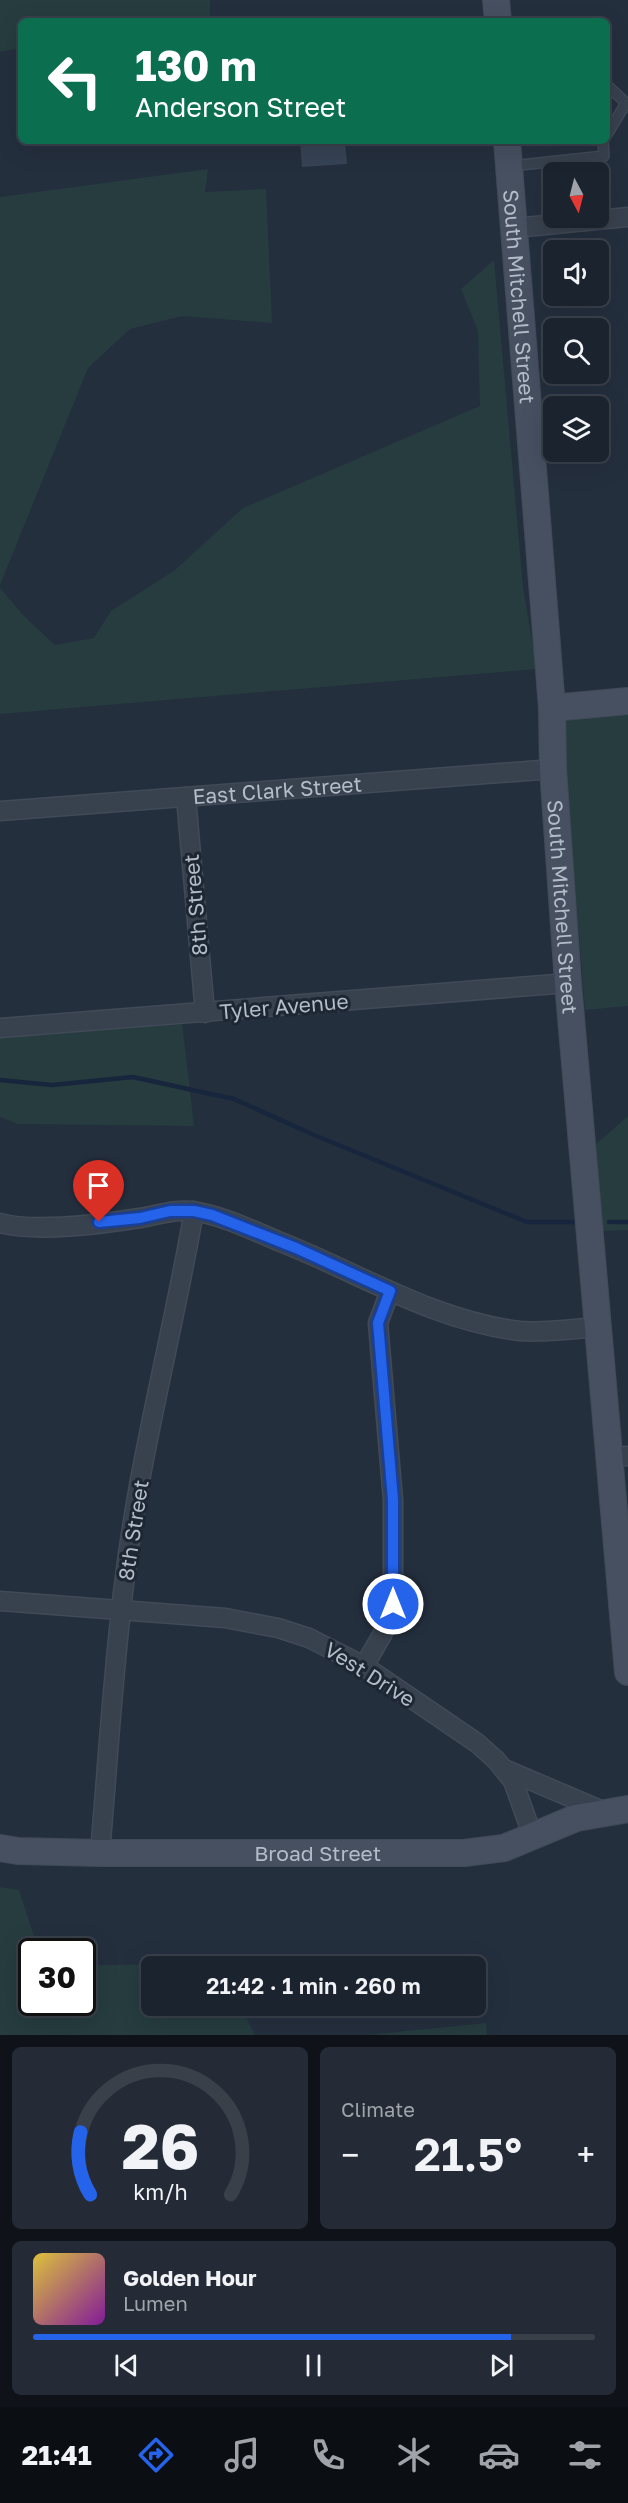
<!DOCTYPE html>
<html lang="en">
<head>
<meta charset="utf-8">
<style>
	:root { --surface:#1b232e; --page:#242b36; --text:#f1f3f6; --muted:#a0a4aa; --line:#39404a; --accent:#2563eb }
	body { margin:0; font-family:"Golos Text",sans-serif; background:var(--page); color:var(--text); height:100vh; display:flex; flex-direction:column; font-size:22px; white-space:nowrap }
	* { box-sizing:border-box; margin:0 }
	p { font-size:20px; color:var(--muted) }
	.icon { flex:none; width:33px; height:33px; fill:none; stroke:currentColor; stroke-width:2; stroke-linecap:round; stroke-linejoin:round }
	.map { position:relative; height:2035px; overflow:hidden }
	.details { display:flex; flex-direction:column; gap:12px; padding:12px; background:#0f1319; flex:1 }
	.details>* { flex:none }
	.banner { position:absolute; left:18px; top:18px; width:592px; height:126px; border-radius:9px; box-shadow:0 6px 24px #0002,0 0 0 2px var(--line); background:#0b6e4f; color:#fff; overflow:hidden }
	.needle { width:39px; rotate:173deg }
	.tools { position:absolute; left:543px; top:162px; display:grid; gap:12px }
	.tools a { display:grid; place-items:center; width:66px; height:66px; border-radius:9px; background:var(--surface); box-shadow:0 6px 24px #0002,0 0 0 2px var(--line); font-size:30px }
	.speed { position:absolute; left:18px; top:1938px; display:flex; gap:12px; font-size:30px; font-weight:700; text-align:center }
	.speed>* { display:grid; place-content:center; width:78px; height:78px; border-radius:50%; background:var(--surface); box-shadow:0 6px 24px #0002,0 0 0 2px var(--line); line-height:1 }
	.speed .limit { border:3px solid #111; border-radius:9px; background:#fff; color:#111 }
	.pin { position:absolute; display:grid; place-items:center; width:51px; height:51px; color:#fff; margin:-62px -26px; border-radius:50% 50% 50% 0; rotate:-45deg; box-shadow:0 0 6px #0007 }
	.pin .icon { rotate:45deg }
	.me { position:absolute; width:66px; margin:-33px; rotate:0deg; stroke-linejoin:round; filter:drop-shadow(0 0 4px #0008) }
	.turn { display:flex; align-items:center; gap:21px; height:126px; padding:0 18px; font-size:27px }
	.turn .icon { width:78px; height:78px; stroke-width:2.5 }
	.turn b { display:block; font-size:42px; line-height:51px }
	.big { font-size:45px; font-weight:600; line-height:1.1 }
	.details .tile { flex:1; display:flex; flex-direction:column; justify-content:center; gap:9px; min-width:0; padding:0 21px; border-radius:9px; background:var(--page) }
	.details .dial { align-items:center; gap:0 }
	.dial svg { height:156px; overflow:visible; fill:none; stroke:var(--line); stroke-width:7; stroke-linecap:round; text-anchor:middle }
	.dial text { fill:var(--text); stroke:none }
	.song { display:flex; align-items:center; gap:18px }
	.cover { width:72px; height:72px; border-radius:9px; background:linear-gradient(135deg,hsl(50 70% 55%),hsl(290 70% 35%)) }
	.played { height:6px; border-radius:3px; background:linear-gradient(90deg,var(--accent) 85%,var(--line) 85%) }
	.keys { display:flex; justify-content:space-around; direction:ltr }
	.heat { display:flex; justify-content:space-between; align-items:center; font-size:33px; direction:ltr }
	.details .tiles { flex:1; display:grid; gap:12px; grid-template-columns:1fr 1fr }
	.tile:last-child { grid-column:span 2 }
	.trip { position:absolute; left:141px; top:1956px; width:345px; height:60px; border-radius:9px; background:var(--surface); box-shadow:0 6px 24px #0002,0 0 0 2px var(--line); font-weight:600; line-height:60px; text-align:center }
	.menu { display:flex; height:96px; justify-content:space-around; align-items:center; background:#0b0e12; color:var(--muted) }
	.menu .icon { width:42px; height:42px }
	.menu .current { color:var(--accent) }
	.menu b { font-size:27px; color:var(--text) }
	.map>svg:first-child { display:block }
	.green { fill:#263c3f }
	.lines { fill:none; stroke-linecap:round; stroke-linejoin:round }
	.stream { stroke:#17263c; stroke-width:4.5 }
	.building { fill:#364354 }
	.lane-casing { stroke:#414a57; stroke-width:12 }
	.street-casing { stroke:#414a57; stroke-width:21 }
	.secondary-casing { stroke:#414a57; stroke-width:28 }
	.lane { stroke:#38414e; stroke-width:9 }
	.street { stroke:#38414e; stroke-width:18 }
	.secondary { stroke:#465061; stroke-width:26 }
	.route-casing { stroke:#184099; stroke-width:15 }
	.route { stroke:#2563eb; stroke-width:10 }
	.labels { text-anchor:middle; dominant-baseline:central; stroke-width:6; stroke-linejoin:round; paint-order:stroke }
	.street-label { font-size:21px; fill:#b4bcc9; stroke:#1d2633 }
</style>
</head>
<body>
<div class="map">
<svg width="628" height="2035" viewBox="0 0 628 2035">
	<rect width="100%" height="100%" fill="#242f3e"/>
	<path class="green" d="M0 0H210V20L21 21V48L0 52Z
		M208 169 205 192 266 189 272 323 182 316 130 329 88 368 0 585V197Z
		M494 260 523 587 537 669 0 714V588L25 617 55 645 94 638 111 611 175 570 243 508 480 406 478 331 461 289Z
		M628 706V1006L585 1010 563 737 565 724 570 716Z
		M182 1022 194 1126 18 1124 0 1117V1036Z
		M628 1116V1230L602 1231 596 1144Z
		M0 1866V1887L19 1890 39 1951 32 1952V2002H82L83 1965 242 1964V1966H152V2006H243V2011L255 2035H0Z
		M486 2023 487 2035H368Z"/>
	<g class="lines">
		<path class="stream" d="M0 1080 52 1085 133 1077 234 1099 314 1135 527 1222H576
			M609 1222H628"/>
	</g>
	<path class="building" d="M300 141H345L347 164 302 167Z"/>
	<g class="lines">
		<defs>
			<path id="lane" d="M608 86 628 105
				M608 133 626 103
				M511 166 604 156 603 141"/>
			<g id="street">
				<path d="M515 228 628 217"/>
				<path d="M186 797 205 1013"/>
				<path id="s1" d="M0 811 553 769"/>
				<path d="M0 1028 568 983"/>
				<path d="M0 1223C36 1233 101 1224 140 1218 159 1215 177 1208 198 1212 225 1217 252 1230 278 1241 358 1272 433 1321 520 1331 545 1333 571 1329 597 1327"/>
				<path d="M610 1457 628 1456"/>
				<path d="M0 1601 225 1618 278 1628 309 1638 364 1666 477 1743 496 1760 513 1781 533 1837"/>
				<path d="M364 1666 382 1635 393 1604V1500L378 1323 390 1291"/>
				<path d="M504 1769 605 1812"/>
				<path d="M100 1853C108 1761 113 1669 125 1577 140 1454 173 1333 194 1211"/>
			</g>
			<g id="secondary">
				<path d="M496 0 498 21"/>
				<path id="s2" d="M507 141 552 708 553 769 568 983 628 1672"/>
				<path d="M552 708 628 701"/>
				<path id="s3" d="M0 1848 18 1851 100 1853H464L504 1848 576 1818 628 1809"/>
			</g>
		</defs>
		<use href="#lane" class="lane-casing"/>
		<use href="#street" class="street-casing"/>
		<use href="#secondary" class="secondary-casing"/>
		<use href="#lane" class="lane"/>
		<use href="#street" class="street"/>
		<use href="#secondary" class="secondary"/>
	</g>
	<g class="lines">
		<defs>
			<path id="route" d="M99 1222 140 1218 170 1211H194L212 1215 296 1248 390 1291 378 1323 393 1500V1604"/>
		</defs>
		<use href="#route" class="route-casing"/>
		<use href="#route" class="route"/>
	</g>
	<g class="labels">
		<g class="street-label">
			<text stroke="none"><textPath href="#s2" startOffset="156">South Mitchell Street</textPath></text>
			<text stroke="none"><textPath href="#s1" startOffset="278">East Clark Street</textPath></text>
			<text transform="translate(195 905) rotate(-95)">8th Street</text>
			<text stroke="none"><textPath href="#s2" startOffset="768">South Mitchell Street</textPath></text>
			<text transform="translate(284 1006) rotate(-5)">Tyler Avenue</text>
			<text transform="translate(133 1530) rotate(-81)">8th Street</text>
			<text transform="translate(370 1674) rotate(32)">Vest Drive</text>
			<text stroke="none"><textPath href="#s3" startOffset="318">Broad Street</textPath></text>
		</g>
	</g>
</svg>
<div class="tools">
<a><svg class="needle" viewBox="-14 -14 28 28"><path d="M0-13l5 13h-10z" fill="#e53935"/><path d="M0 13l5-13h-10z" fill="#a0a4aa"/></svg></a>
<a><svg class="icon" aria-label="sound" viewBox="0 0 24 24"><path d="M4 9h4l5-4v14l-5-4H4zM17 9q2 3 0 6"/></svg></a>
<a><svg class="icon" aria-label="search" viewBox="0 0 24 24"><circle cx="10" cy="10" r="6"/><path d="M15 15l6 6"/></svg></a>
<a><svg class="icon" aria-label="layers" viewBox="0 0 24 24"><path d="M12 4l9 5-9 5-9-5zM3 14l9 5 9-5"/></svg></a>
</div>
<div class="speed"><div class="limit">30</div></div>
<div class="pin" style="left:99px;top:1222px;background:#d93025"><svg class="icon" aria-label="arrive" viewBox="0 0 24 24"><path d="M6 21V4h12l-3 4 3 4H6"/></svg></div>
<svg class="me" style="left:393px;top:1604px" viewBox="-20 -20 40 40"><circle r="17" fill="#2563eb" stroke="#fff" stroke-width="3"/><path d="M0-11L8 9 0 5-8 9z" fill="#fff"/></svg>
<div class="trip">21:42 · 1 min · 260 m</div>
<div class="banner">
<div class="turn"><svg class="icon" aria-label="left" viewBox="0 0 24 24"><path d="M17 20v-9H6M10 6l-5 5 5 5"/></svg><div><b>130 m</b>Anderson Street</div></div>
</div>
</div>
<section class="details">
<div class="tiles">
<div class="tile dial"><svg viewBox="0 0 100 80">
<path d="M14 69A42 42 0 1 1 86 69"/>
<path d="M14 69A42 42 0 0 1 9 37" stroke="#2563eb"/>
<text x="50" y="56" font-size="32" font-weight="700">26</text>
<text x="50" y="72" font-size="11">km/h</text>
</svg></div>
<div class="tile"><p>Climate</p>
<div class="heat"><a>−</a><b class="big">21.5°</b><a>+</a></div>
</div>
<div class="tile">
<div class="song"><i class="cover"></i><div><b>Golden Hour</b><p>Lumen</p></div></div>
<div class="played"></div>
<div class="keys"><svg class="icon" aria-label="previous" viewBox="0 0 24 24"><path d="M18 5L8 12l10 7zM5 5v14"/></svg><svg class="icon" aria-label="pause" viewBox="0 0 24 24"><path d="M8 5v14M16 5v14"/></svg><svg class="icon" aria-label="next" viewBox="0 0 24 24"><path d="M6 5l10 7-10 7zM19 5v14"/></svg></div>
</div>
</div>
</section>
<nav class="menu">
<b>21:41</b>
<svg class="icon current" aria-label="directions" viewBox="0 0 24 24"><path d="M12 3l9 9-9 9-9-9zM9 14v-3h6M13 9l2 2-2 2"/></svg>
<svg class="icon" aria-label="music" viewBox="0 0 24 24"><path d="M9 18V5l10-2v13"/><circle cx="6" cy="18" r="3"/><circle cx="16" cy="16" r="3"/></svg>
<svg class="icon" aria-label="phone" viewBox="0 0 24 24"><path d="M5 4h4l2 5-3 2q2 4 5 5l2-3 5 2v4C11 20 4 13 5 4z"/></svg>
<svg class="icon" aria-label="climate" viewBox="0 0 24 24"><path d="M12 3v18M4 7l16 10M4 17L20 7"/></svg>
<svg class="icon" aria-label="car" viewBox="0 0 24 24"><path d="M5 17H2v-5l4-1 3-4h7l3 4 3 1v5h-3M9 17h6M6 11h13"/><circle cx="7" cy="17" r="2"/><circle cx="17" cy="17" r="2"/></svg>
<svg class="icon" aria-label="filters" viewBox="0 0 24 24"><path d="M4 7h16M4 17h16"/><circle cx="9" cy="7" r="2"/><circle cx="15" cy="17" r="2"/></svg>
</nav>
</body>
</html>
